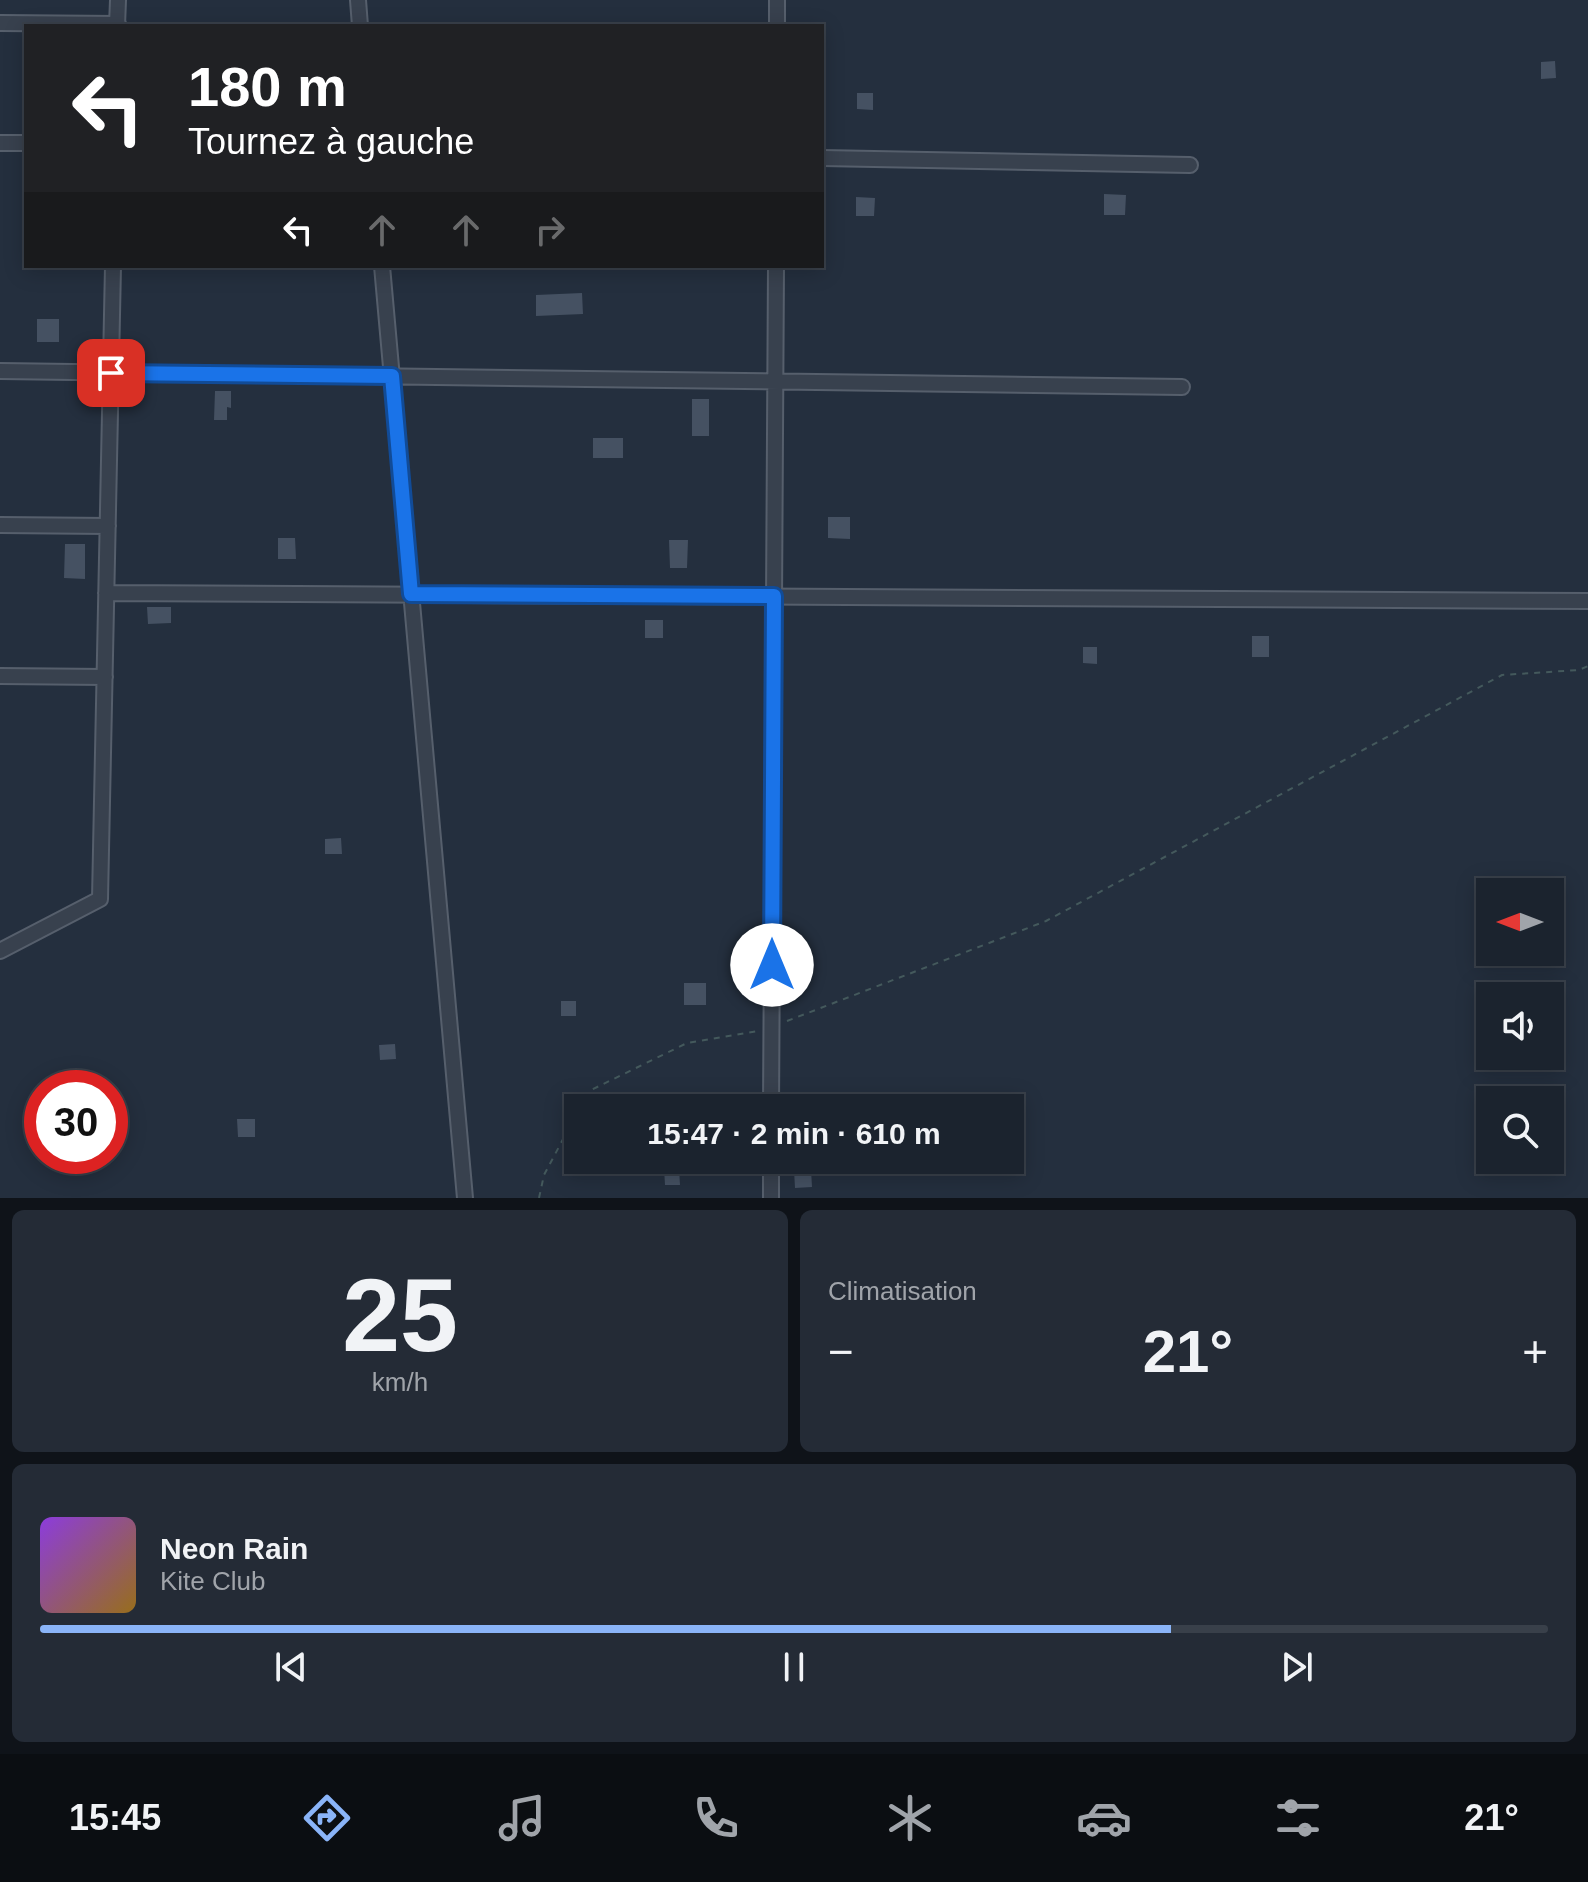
<!DOCTYPE html>
<html lang="fr">
<head>
<meta charset="utf-8">
<style>
	:root { --surface:#1b232e; --page:#242b36; --text:#f1f3f6; --muted:#a0a4aa; --line:#39404a; --accent:#8ab4f8 }
	body { margin:0; font-family:Helvetica,sans-serif; background:var(--page); color:var(--text); height:100vh; display:flex; flex-direction:column; font-size:30px; white-space:nowrap }
	* { box-sizing:border-box; margin:0 }
	p { font-size:26px; color:var(--muted) }
	.icon { flex:none; width:44px; height:44px; fill:none; stroke:currentColor; stroke-width:2; stroke-linecap:round; stroke-linejoin:round }
	.map { position:relative; height:1198px; overflow:hidden }
	.sheet { display:flex; flex-direction:column; gap:12px; padding:12px; background:#0f1319; flex:1 }
	.sheet>* { flex:none }
	.guide { position:absolute; left:24px; top:24px; width:800px; height:244px; border-radius:0px; box-shadow:0 4px 20px #0003,0 0 0 2px var(--line); background:#202124; color:#fff; overflow:hidden }
	.needle { width:52px; rotate:270deg }
	.tools { position:absolute; left:1476px; top:878px; display:grid; gap:16px }
	.tools a { display:grid; place-items:center; width:88px; height:88px; border-radius:0px; background:var(--surface); box-shadow:0 4px 20px #0003,0 0 0 2px var(--line); font-size:40px }
	.speed { position:absolute; left:24px; top:1070px; display:flex; gap:16px; font-size:40px; font-weight:700; text-align:center }
	.speed>* { display:grid; place-content:center; width:104px; height:104px; border-radius:50%; background:var(--surface); box-shadow:0 4px 20px #0003,0 0 0 2px var(--line); line-height:1 }
	.speed .limit { border:12px solid #d22; background:#fff; color:#111 }
	.pin { position:absolute; display:grid; place-items:center; width:68px; height:68px; color:#fff; margin:-34px; border-radius:16px; box-shadow:0 4px 12px #0006 }
	.me { position:absolute; width:88px; margin:-44px; rotate:0deg; stroke-linejoin:round; filter:drop-shadow(0 0 6px #0008) }
	.turn { display:flex; align-items:center; gap:28px; height:168px; padding:0 32px; font-size:36px }
	.turn .icon { width:104px; height:104px; stroke-width:2.5 }
	.turn b { display:block; font-size:56px; line-height:68px }
	.lanes { display:flex; align-items:center; height:76px; padding:0 32px; background:#0003; justify-content:center; gap:40px; direction:ltr }
	.lanes .off { opacity:.35 }
	.big { font-size:60px; font-weight:600; line-height:1.1 }
	.sheet .tile { flex:1; display:flex; flex-direction:column; justify-content:center; gap:12px; min-width:0; padding:0 28px; border-radius:12px; background:var(--page) }
	.sheet .dial { align-items:center; gap:0 }
	.dial b { font-size:104px; line-height:1 }
	.song { display:flex; align-items:center; gap:24px }
	.cover { width:96px; height:96px; border-radius:12px; background:linear-gradient(135deg,hsl(270 70% 55%),hsl(40 70% 35%)) }
	.played { height:8px; border-radius:4px; background:linear-gradient(90deg,var(--accent) 75%,var(--line) 75%) }
	.keys { display:flex; justify-content:space-around; direction:ltr }
	.heat { display:flex; justify-content:space-between; align-items:center; font-size:44px; direction:ltr }
	.sheet .tiles { flex:1; display:grid; gap:12px; grid-template-columns:1fr 1fr }
	.tile:last-child { grid-column:span 2 }
	.trip { position:absolute; left:564px; top:1094px; width:460px; height:80px; border-radius:0px; background:var(--surface); box-shadow:0 4px 20px #0003,0 0 0 2px var(--line); font-weight:600; line-height:80px; text-align:center }
	.tabs { display:flex; height:128px; justify-content:space-around; align-items:center; background:#0b0e12; color:var(--muted) }
	.tabs .icon { width:56px; height:56px }
	.tabs .active { color:var(--accent) }
	.tabs b { font-size:36px; color:var(--text) }
	.map>svg:first-child { display:block }
	.building { fill:#455162 }
	.lines { fill:none; stroke-linecap:round; stroke-linejoin:round }
	.minor-casing { stroke:#565f6c; stroke-width:18 }
	.path { stroke:#44595c; stroke-width:2; stroke-dasharray:6 6; stroke-linecap:butt }
	.minor { stroke:#38414e; stroke-width:14 }
	.route-casing { stroke:#114b97; stroke-width:20 }
	.route { stroke:#1a73e8; stroke-width:14 }
</style>
</head>
<body>
<div class="map">
<svg width="1588" height="1198" viewBox="0 0 1588 1198">
	<rect width="100%" height="100%" fill="#242f3e"/>
	<path class="building" d="M1555 61 1556 78 1541 79V62Z
		M857 93H873V110L857 109Z
		M1104 194 1126 195 1125 215H1104Z
		M856 197 875 198 874 216H856Z
		M582 293 583 314 536 316V295Z
		M37 319H59V342H37Z
		M215 391H231V408L227 407V420H214Z
		M692 399H709V436H692Z
		M593 438H623V458H593Z
		M828 517H850V539L828 538Z
		M278 538H295L296 559H278Z
		M669 540H688L687 568H670Z
		M65 544H85V579L64 578Z
		M147 607H171V623L148 624Z
		M645 620H663V638H645Z
		M1252 636H1269V657H1252Z
		M1083 647H1097V664L1083 663Z
		M341 838 342 854H325V839Z
		M684 983H706V1005H684Z
		M561 1001H576V1016H561Z
		M395 1044 396 1059 380 1060 379 1045Z
		M237 1119H255V1137H238Z
		M664 1168H679L680 1185H665Z
		M811 1169 812 1187 795 1188 794 1170Z"/>
	<g class="lines">
		<defs>
			<path id="minor" d="M358 0 360 26
				M0 23 118 24
				M117 26 118 0
				M777 26V0
				M0 143H26
				M822 158 1190 165
				M382 266 465 1198
				M0 371 1182 387
				M0 525 108 526
				M106 593 1588 601
				M0 676 105 677
				M0 951 100 899 113 266
				M771 1108 776 266
				M771 1198V1160"/>
		</defs>
		<use href="#minor" class="minor-casing"/>
		<path class="path" d="M787 1021 1046 921 1502 675 1579 670 1588 666
			M579 1108 589 1091 687 1043 758 1031
			M539 1198 544 1175 578 1111"/>
		<use href="#minor" class="minor"/>
	</g>
	<g class="lines">
		<defs>
			<path id="route" d="M111 373 392 376 411 594 774 596 772 965"/>
		</defs>
		<use href="#route" class="route-casing"/>
		<use href="#route" class="route"/>
	</g>
</svg>
<div class="tools">
<a><svg class="needle" viewBox="-14 -14 28 28"><path d="M0-13l5 13h-10z" fill="#e53935"/><path d="M0 13l5-13h-10z" fill="#a0a4aa"/></svg></a>
<a><svg class="icon" aria-label="sound" viewBox="0 0 24 24"><path d="M4 9h4l5-4v14l-5-4H4zM17 9q2 3 0 6"/></svg></a>
<a><svg class="icon" aria-label="search" viewBox="0 0 24 24"><circle cx="10" cy="10" r="6"/><path d="M15 15l6 6"/></svg></a>
</div>
<div class="speed"><div class="limit">30</div></div>
<div class="pin" style="left:111px;top:373px;background:#d93025"><svg class="icon" aria-label="arrive" viewBox="0 0 24 24"><path d="M6 21V4h12l-3 4 3 4H6"/></svg></div>
<svg class="me" style="left:772px;top:965px" viewBox="-20 -20 40 40"><circle r="19" fill="#fff"/><path d="M0-13L10 11 0 6-10 11z" fill="#1a73e8"/></svg>
<div class="trip">15:47 · 2 min · 610 m</div>
<div class="guide">
<div class="turn"><svg class="icon" aria-label="left" viewBox="0 0 24 24"><path d="M17 20v-9H6M10 6l-5 5 5 5"/></svg><div><b>180 m</b>Tournez à gauche</div></div>
<div class="lanes"><svg class="icon" aria-label="left" viewBox="0 0 24 24"><path d="M17 20v-9H6M10 6l-5 5 5 5"/></svg><svg class="icon off" aria-label="ahead" viewBox="0 0 24 24"><path d="M12 20V5M6 11l6-6 6 6"/></svg><svg class="icon off" aria-label="ahead" viewBox="0 0 24 24"><path d="M12 20V5M6 11l6-6 6 6"/></svg><svg class="icon off" aria-label="right" viewBox="0 0 24 24"><path d="M7 20v-9h11M14 6l5 5-5 5"/></svg></div>
</div>
</div>
<section class="sheet">
<div class="tiles">
<div class="tile dial"><b>25</b><p>km/h</p></div>
<div class="tile"><p>Climatisation</p>
<div class="heat"><a>−</a><b class="big">21°</b><a>+</a></div>
</div>
<div class="tile">
<div class="song"><i class="cover"></i><div><b>Neon Rain</b><p>Kite Club</p></div></div>
<div class="played"></div>
<div class="keys"><svg class="icon" aria-label="previous" viewBox="0 0 24 24"><path d="M18 5L8 12l10 7zM5 5v14"/></svg><svg class="icon" aria-label="pause" viewBox="0 0 24 24"><path d="M8 5v14M16 5v14"/></svg><svg class="icon" aria-label="next" viewBox="0 0 24 24"><path d="M6 5l10 7-10 7zM19 5v14"/></svg></div>
</div>
</div>
</section>
<nav class="tabs">
<b>15:45</b>
<svg class="icon active" aria-label="directions" viewBox="0 0 24 24"><path d="M12 3l9 9-9 9-9-9zM9 14v-3h6M13 9l2 2-2 2"/></svg>
<svg class="icon" aria-label="music" viewBox="0 0 24 24"><path d="M9 18V5l10-2v13"/><circle cx="6" cy="18" r="3"/><circle cx="16" cy="16" r="3"/></svg>
<svg class="icon" aria-label="phone" viewBox="0 0 24 24"><path d="M5 4h4l2 5-3 2q2 4 5 5l2-3 5 2v4C11 20 4 13 5 4z"/></svg>
<svg class="icon" aria-label="climate" viewBox="0 0 24 24"><path d="M12 3v18M4 7l16 10M4 17L20 7"/></svg>
<svg class="icon" aria-label="car" viewBox="0 0 24 24"><path d="M5 17H2v-5l4-1 3-4h7l3 4 3 1v5h-3M9 17h6M6 11h13"/><circle cx="7" cy="17" r="2"/><circle cx="17" cy="17" r="2"/></svg>
<svg class="icon" aria-label="filters" viewBox="0 0 24 24"><path d="M4 7h16M4 17h16"/><circle cx="9" cy="7" r="2"/><circle cx="15" cy="17" r="2"/></svg>
<b>21°</b>
</nav>
</body>
</html>
